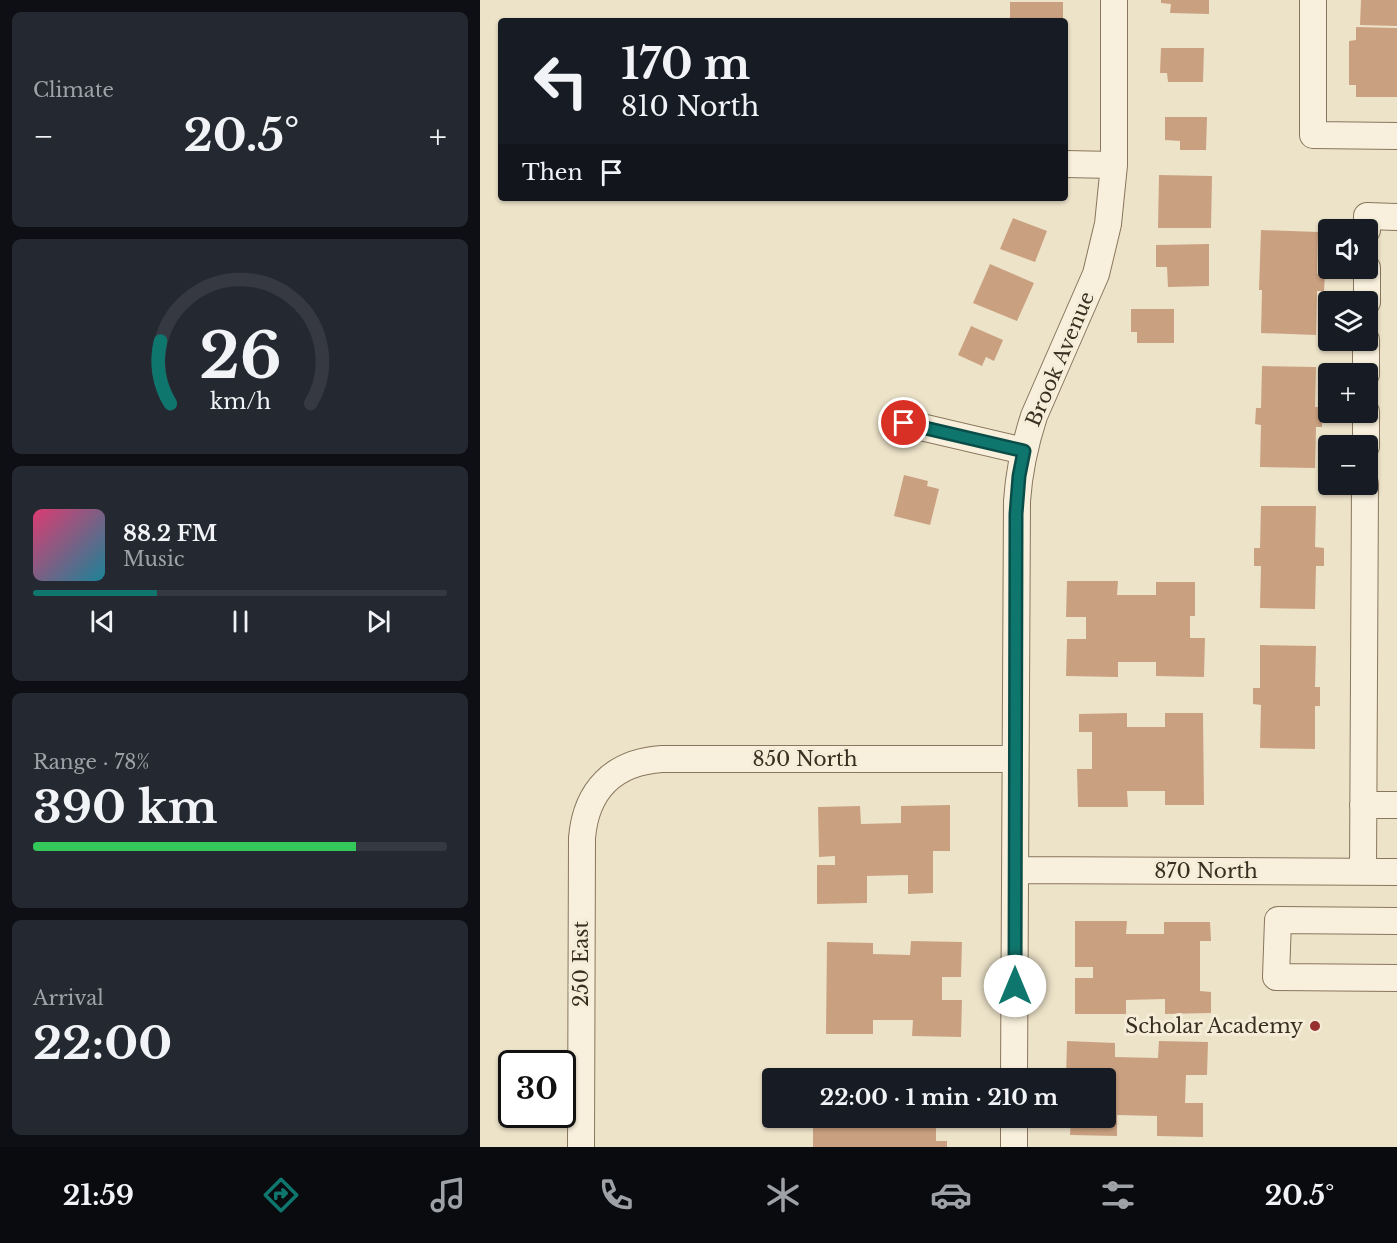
<!DOCTYPE html>
<html lang="en">
<head>
<meta charset="utf-8">
<style>
	:root { --surface:#171b24; --page:#242831; --text:#f1f3f6; --muted:#9ea1a6; --line:#363941; --accent:#0f766e }
	body { margin:0; font-family:"Libre Baskerville",serif; background:var(--page); color:var(--text); height:100vh; display:flex; flex-direction:column; font-size:22px; white-space:nowrap }
	* { box-sizing:border-box; margin:0 }
	p { font-size:20px; color:var(--muted) }
	.icon { flex:none; width:33px; height:33px; fill:none; stroke:currentColor; stroke-width:2; stroke-linecap:round; stroke-linejoin:round }
	.map { position:relative; flex:1; overflow:hidden }
	.panel { display:flex; flex-direction:column; gap:12px; padding:12px; background:#0d0f14; width:480px }
	.panel>* { flex:none }
	.top-card { position:absolute; left:18px; top:18px; width:570px; height:183px; border-radius:6px; box-shadow:0 2px 4px #0004; background:#171b24; color:var(--text); overflow:hidden }
	.tools { position:absolute; left:838px; top:219px; display:grid; gap:12px }
	.tools a { display:grid; place-items:center; width:60px; height:60px; border-radius:6px; background:var(--surface); box-shadow:0 2px 4px #0004; font-size:30px }
	.speed { position:absolute; left:18px; top:1050px; display:flex; gap:12px; font-size:30px; font-weight:700; text-align:center }
	.speed>* { display:grid; place-content:center; width:78px; height:78px; border-radius:50%; background:var(--surface); box-shadow:0 2px 4px #0004; line-height:1 }
	.speed .limit { border:3px solid #111; border-radius:9px; background:#fff; color:#111 }
	.pin { position:absolute; display:grid; place-items:center; width:51px; height:51px; color:#fff; margin:-26px; border:3px solid #fff; border-radius:50%; box-shadow:0 2px 6px #0007 }
	.me { position:absolute; width:66px; margin:-33px; rotate:0deg; stroke-linejoin:round; filter:drop-shadow(0 0 4px #0008) }
	.turn { display:flex; align-items:center; gap:21px; height:126px; padding:0 24px; font-size:27px }
	.turn .icon { width:78px; height:78px; stroke-width:2.5 }
	.turn b { display:block; font-size:42px; line-height:51px }
	.then { display:flex; align-items:center; height:57px; padding:0 24px; background:#0003; gap:12px; font-size:22px }
	.big { font-size:45px; font-weight:800; line-height:1.1 }
	.panel .card { flex:1; display:flex; flex-direction:column; justify-content:center; gap:9px; min-width:0; padding:0 21px; border-radius:9px; background:var(--page) }
	.panel .dial { align-items:center; gap:0 }
	.dial svg { height:156px; overflow:visible; fill:none; stroke:var(--line); stroke-width:7; stroke-linecap:round; text-anchor:middle }
	.dial text { fill:var(--text); stroke:none }
	.song { display:flex; align-items:center; gap:18px }
	.cover { width:72px; height:72px; border-radius:9px; background:linear-gradient(135deg,hsl(340 70% 55%),hsl(190 70% 35%)) }
	.played { height:6px; border-radius:3px; background:linear-gradient(90deg,var(--accent) 30%,var(--line) 30%) }
	.keys { display:flex; justify-content:space-around; direction:ltr }
	.heat { display:flex; justify-content:space-between; align-items:center; font-size:33px; direction:ltr }
	.charge { height:9px; border-radius:4px; background:linear-gradient(90deg,#34c759 78%,var(--line) 0) }
	.trip { position:absolute; left:282px; top:1068px; width:354px; height:60px; border-radius:6px; background:var(--surface); box-shadow:0 2px 4px #0004; font-weight:800; line-height:60px; text-align:center }
	.dock { display:flex; height:96px; justify-content:space-around; align-items:center; background:#090b0e; color:var(--muted) }
	.dock .icon { width:42px; height:42px }
	.dock .on { color:var(--accent) }
	.dock b { font-size:27px; color:var(--text) }
	main { display:flex; flex:1; min-height:0 }
	.map>svg:first-child { display:block }
	.building { fill:#caa180 }
	.lines { fill:none; stroke-linecap:round; stroke-linejoin:round }
	.minor-casing { stroke:#89765e; stroke-width:28 }
	.minor { stroke:#f8f0dc; stroke-width:26 }
	.route-casing { stroke:#0a4d48; stroke-width:15 }
	.route { stroke:#0f766e; stroke-width:10 }
	.poi-dot { fill:#973130; stroke:#f5edd8; stroke-width:2 }
	.labels { text-anchor:middle; dominant-baseline:central; stroke-width:6; stroke-linejoin:round; paint-order:stroke }
	.street-label { font-size:20px; fill:#3a2e21; stroke:#f5edd8 }
	.poi-label { font-size:20px; fill:#3a2e21; stroke:#f5edd8; text-anchor:end }
</style>
</head>
<body>
<main>
<section class="panel">
<div class="card"><p>Climate</p>
<div class="heat"><a>−</a><b class="big">20.5°</b><a>+</a></div>
</div>
<div class="card dial"><svg viewBox="0 0 100 80">
<path d="M14 69A42 42 0 1 1 86 69"/>
<path d="M14 69A42 42 0 0 1 9 37" stroke="#0f766e"/>
<text x="50" y="56" font-size="32" font-weight="700">26</text>
<text x="50" y="72" font-size="11">km/h</text>
</svg></div>
<div class="card">
<div class="song"><i class="cover"></i><div><b>88.2 FM</b><p>Music</p></div></div>
<div class="played"></div>
<div class="keys"><svg class="icon" aria-label="previous" viewBox="0 0 24 24"><path d="M18 5L8 12l10 7zM5 5v14"/></svg><svg class="icon" aria-label="pause" viewBox="0 0 24 24"><path d="M8 5v14M16 5v14"/></svg><svg class="icon" aria-label="next" viewBox="0 0 24 24"><path d="M6 5l10 7-10 7zM19 5v14"/></svg></div>
</div>
<div class="card"><p>Range · 78%</p><b class="big">390 km</b><div class="charge"></div></div>
<div class="card"><p>Arrival</p><b class="big">22:00</b></div>
</section>
<div class="map">
<svg width="917" height="1147" viewBox="0 0 917 1147">
	<rect width="100%" height="100%" fill="#ede3c9"/>
	<path class="building" d="M681 0H729V14L690 13 691 4 681 3Z
		M881 0H917V26L880 25Z
		M530 2H583V21H530Z
		M876 27 917 28V97H876V85H869V41L876 40Z
		M681 48H724L723 82H688L687 73H680Z
		M685 117H727L726 150H700V141L685 140Z
		M679 175 732 176 731 228H678Z
		M533 218 567 231 555 262 520 249Z
		M781 230 838 232 837 274H845L844 291H837L836 335 781 333 782 290H779Z
		M729 244V286L688 287 687 267H676V245Z
		M510 264 554 283 537 321 493 303Z
		M651 309H694V343H657V332H651Z
		M491 326 523 340 514 361 506 357 502 366 478 355Z
		M782 366 836 367 835 407H842V427H836L835 468 780 467 781 425 775 424 776 408H781Z
		M424 475 448 481 447 486 459 489 450 525 414 516Z
		M781 506H836L835 547 844 548V566H836L835 609 780 608 781 566H774V548H780Z
		M587 581H638L637 595H676V582H715V616H710V638H725L724 677 676 676V662H638V677L586 676 587 639H606V617H586Z
		M780 645 836 646 835 687H840V706H835V749L780 748 781 705 773 704V688H780Z
		M647 713V727H685V713H723L724 805H685V791H647L648 807H598L597 769H612V732H599V714Z
		M470 805V851H453V893L428 894V875L387 876V903L337 904V865H355V856L339 857 338 807 380 806 381 824 421 823V806Z
		M595 921H647L646 934H684V922H730L731 941H720V991L731 992V1013L685 1014V999L646 1000V1014H595V978H613V967H595Z
		M431 941 482 942 481 977H462V1000H482L481 1037 432 1036 433 1020H393V1034H346L347 942 393 943V954L430 955Z
		M587 1041 635 1043V1057L678 1058 679 1041 728 1042 727 1075H706L705 1103H723V1137L677 1136V1116L637 1115V1136L590 1135 591 1118H626V1078H586Z
		M333 1069H382V1078H333Z
		M421 1072H467V1078H421Z
		M333 1118H456V1141H467V1147H333Z"/>
	<g class="lines">
		<defs>
			<path id="minor" d="M833 0V135L917 136
				M585 164 634 165
				M887 230V216L917 217
				M887 302V268
				M886 374V340
				M424 423 544 451
				M886 446V412
				M883 805H917
				M535 870 917 872
				M883 872 885 484
				M917 921 798 920 796 977 917 978
				M534 1078 537 501C539 471 545 444 554 416L616 274 628 224 634 165V0
				M101 1147 102 838C106 790 134 762 182 759H535
				M534 1147V1118"/>
		</defs>
		<use href="#minor" class="minor-casing"/>
		<use href="#minor" class="minor"/>
	</g>
	<g class="lines">
		<defs>
			<path id="route" d="M424 423 544 451 539 476 536 514 535 986"/>
		</defs>
		<use href="#route" class="route-casing"/>
		<use href="#route" class="route"/>
	</g>
	<circle class="poi-dot" cx="835" cy="1026" r="6"/>
	<g class="labels">
		<g class="street-label">
			<text transform="translate(580 359) rotate(-67)">Brook Avenue</text>
			<text x="325" y="759">850 North</text>
			<text x="726" y="871">870 North</text>
			<text transform="translate(101 964) rotate(-90)">250 East</text>
		</g>
		<g class="poi-label">
			<text x="823" y="1026">Scholar Academy</text>
		</g>
	</g>
</svg>
<div class="tools">
<a><svg class="icon" aria-label="sound" viewBox="0 0 24 24"><path d="M4 9h4l5-4v14l-5-4H4zM17 9q2 3 0 6"/></svg></a>
<a><svg class="icon" aria-label="layers" viewBox="0 0 24 24"><path d="M12 4l9 5-9 5-9-5zM3 14l9 5 9-5"/></svg></a>
<a>+</a>
<a>−</a>
</div>
<div class="speed"><div class="limit">30</div></div>
<div class="pin" style="left:424px;top:423px;background:#d93025"><svg class="icon" aria-label="arrive" viewBox="0 0 24 24"><path d="M6 21V4h12l-3 4 3 4H6"/></svg></div>
<svg class="me" style="left:535px;top:986px" viewBox="-20 -20 40 40"><circle r="19" fill="#fff"/><path d="M0-13L10 11 0 6-10 11z" fill="#0f766e"/></svg>
<div class="trip">22:00 · 1 min · 210 m</div>
<div class="top-card">
<div class="turn"><svg class="icon" aria-label="left" viewBox="0 0 24 24"><path d="M17 20v-9H6M10 6l-5 5 5 5"/></svg><div><b>170 m</b>810 North</div></div>
<div class="then">Then<svg class="icon" aria-label="arrive" viewBox="0 0 24 24"><path d="M6 21V4h12l-3 4 3 4H6"/></svg></div>
</div>
</div>
</main>
<nav class="dock">
<b>21:59</b>
<svg class="icon on" aria-label="directions" viewBox="0 0 24 24"><path d="M12 3l9 9-9 9-9-9zM9 14v-3h6M13 9l2 2-2 2"/></svg>
<svg class="icon" aria-label="music" viewBox="0 0 24 24"><path d="M9 18V5l10-2v13"/><circle cx="6" cy="18" r="3"/><circle cx="16" cy="16" r="3"/></svg>
<svg class="icon" aria-label="phone" viewBox="0 0 24 24"><path d="M5 4h4l2 5-3 2q2 4 5 5l2-3 5 2v4C11 20 4 13 5 4z"/></svg>
<svg class="icon" aria-label="climate" viewBox="0 0 24 24"><path d="M12 3v18M4 7l16 10M4 17L20 7"/></svg>
<svg class="icon" aria-label="car" viewBox="0 0 24 24"><path d="M5 17H2v-5l4-1 3-4h7l3 4 3 1v5h-3M9 17h6M6 11h13"/><circle cx="7" cy="17" r="2"/><circle cx="17" cy="17" r="2"/></svg>
<svg class="icon" aria-label="filters" viewBox="0 0 24 24"><path d="M4 7h16M4 17h16"/><circle cx="9" cy="7" r="2"/><circle cx="15" cy="17" r="2"/></svg>
<b>20.5°</b>
</nav>
</body>
</html>
